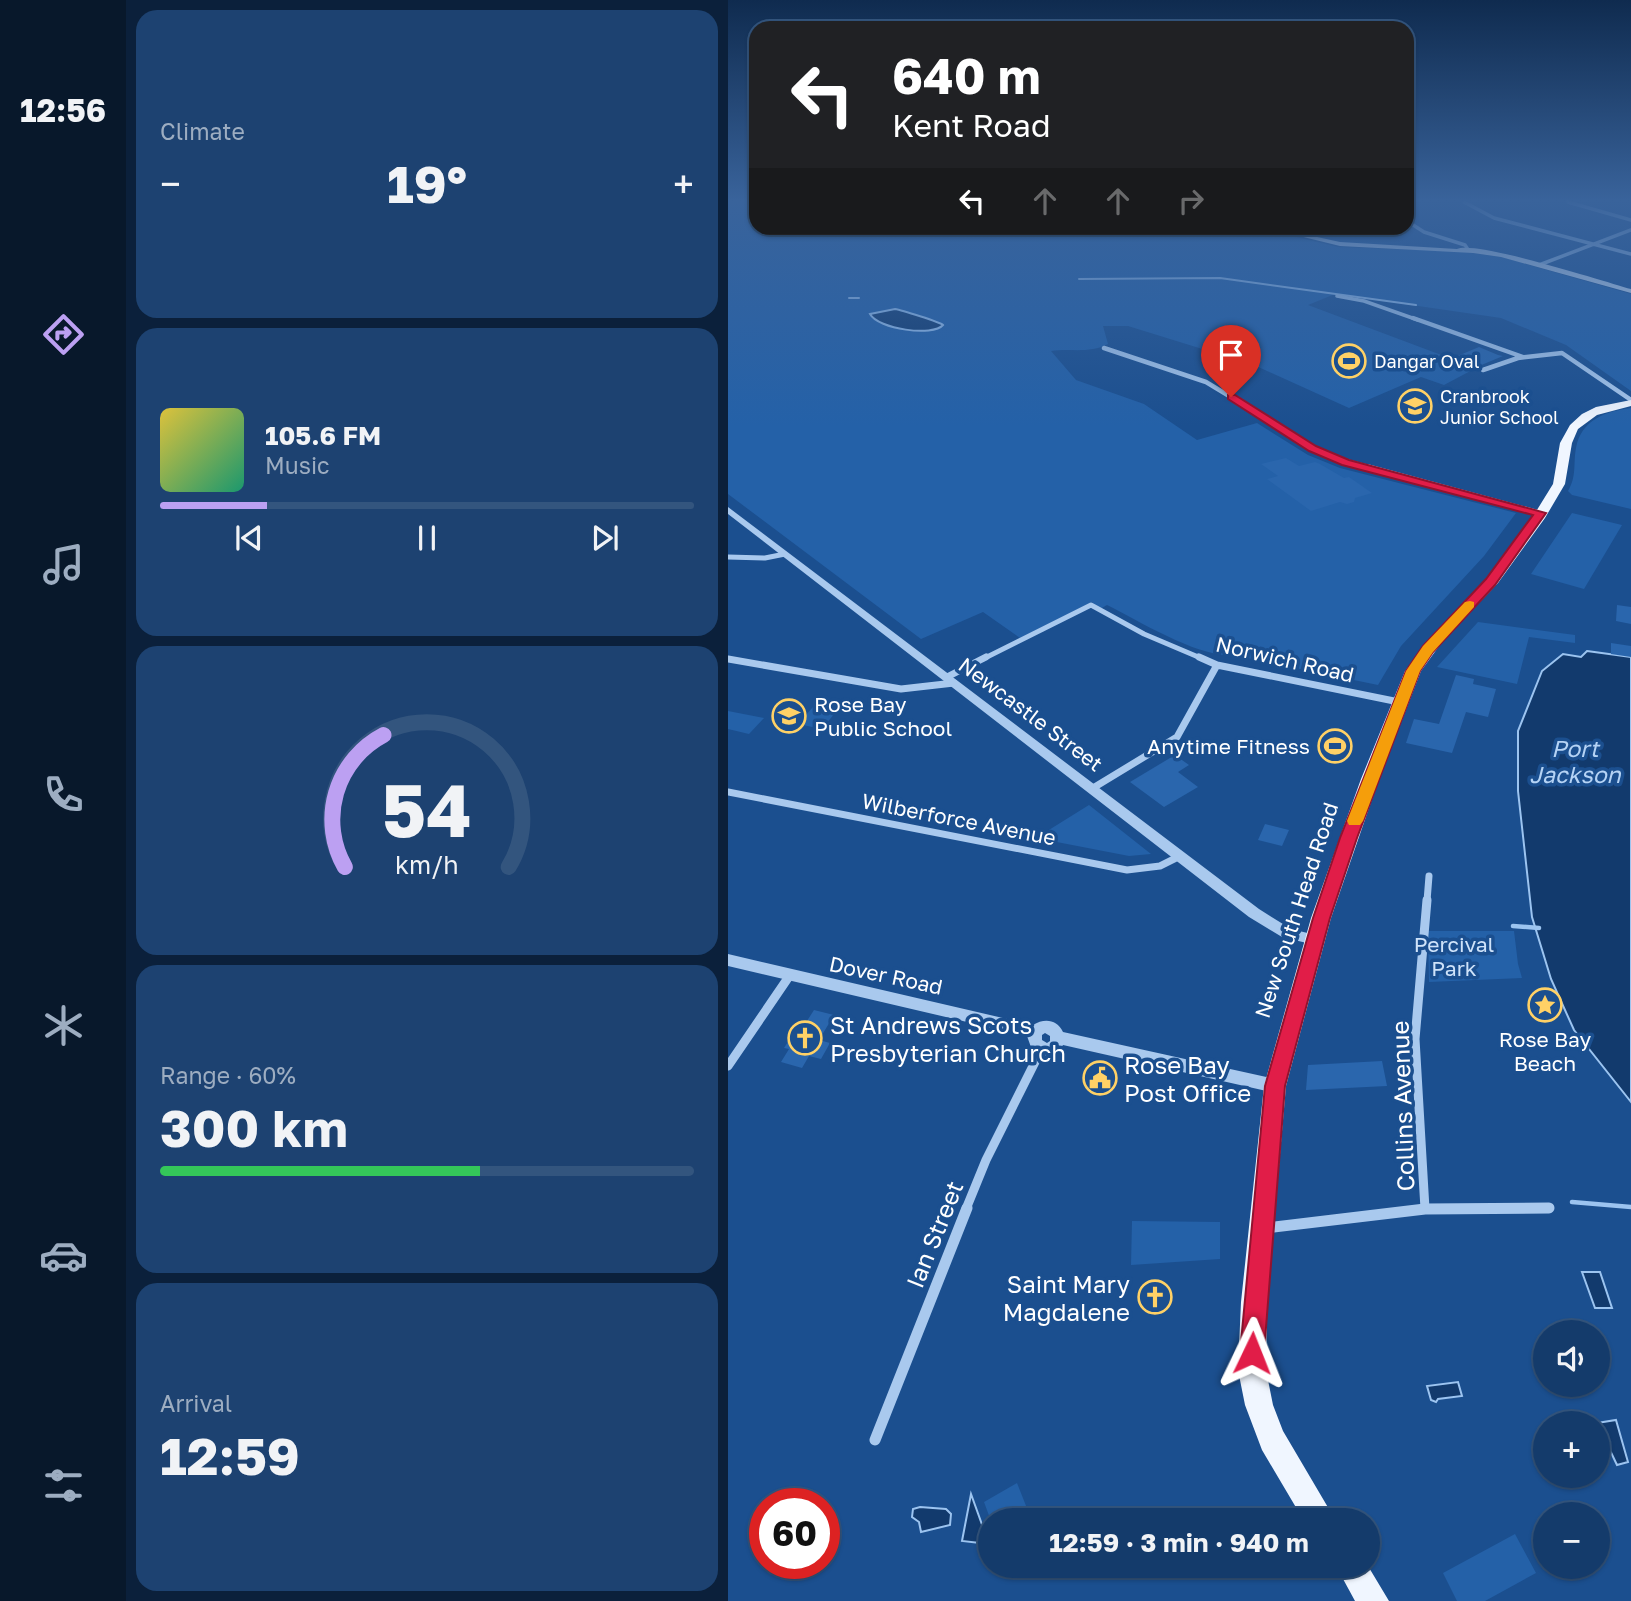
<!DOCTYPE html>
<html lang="en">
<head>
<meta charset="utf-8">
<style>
	:root { --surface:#143b6b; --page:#1d4271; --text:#f1f3f6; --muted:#9dadc1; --line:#33557e; --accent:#bca0f2 }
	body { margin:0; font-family:"Golos Text",sans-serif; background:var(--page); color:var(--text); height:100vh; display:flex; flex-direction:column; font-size:26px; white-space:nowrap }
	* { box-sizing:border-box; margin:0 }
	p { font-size:23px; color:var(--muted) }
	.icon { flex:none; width:38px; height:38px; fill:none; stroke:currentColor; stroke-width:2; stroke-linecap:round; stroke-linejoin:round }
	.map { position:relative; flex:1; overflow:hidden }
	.panel { display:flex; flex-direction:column; gap:10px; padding:10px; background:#0b203b; width:602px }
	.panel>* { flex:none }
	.top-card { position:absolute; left:21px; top:21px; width:665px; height:214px; border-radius:21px; box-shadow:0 2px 5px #0004,0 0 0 2px var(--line); background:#202124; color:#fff; overflow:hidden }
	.controls { position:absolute; left:805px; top:1320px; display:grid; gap:14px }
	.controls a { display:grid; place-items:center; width:77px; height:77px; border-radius:50%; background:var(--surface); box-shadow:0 2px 5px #0004,0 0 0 2px var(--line); font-size:35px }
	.speed { position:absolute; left:21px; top:1488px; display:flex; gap:14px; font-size:35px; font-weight:700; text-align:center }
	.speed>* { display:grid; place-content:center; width:91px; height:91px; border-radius:50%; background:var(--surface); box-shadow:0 2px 5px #0004,0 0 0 2px var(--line); line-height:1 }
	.speed .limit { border:10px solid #d22; background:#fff; color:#111 }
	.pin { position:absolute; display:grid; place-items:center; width:60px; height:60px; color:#fff; margin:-72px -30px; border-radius:50% 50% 50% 0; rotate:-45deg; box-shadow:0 0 7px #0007 }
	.pin .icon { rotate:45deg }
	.me { position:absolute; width:77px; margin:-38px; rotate:2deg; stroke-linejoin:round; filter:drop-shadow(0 0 5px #0008) }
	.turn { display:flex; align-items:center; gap:24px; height:147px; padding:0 28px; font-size:32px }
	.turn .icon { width:91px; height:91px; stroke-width:2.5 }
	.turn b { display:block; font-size:49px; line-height:60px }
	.lanes { display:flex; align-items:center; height:66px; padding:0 28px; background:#0003; justify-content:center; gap:35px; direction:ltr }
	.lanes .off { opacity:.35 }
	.big { font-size:52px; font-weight:700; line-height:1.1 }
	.panel .widget { flex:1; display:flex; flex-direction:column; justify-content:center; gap:10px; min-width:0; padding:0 24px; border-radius:21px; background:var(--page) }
	.panel .dial { align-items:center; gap:0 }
	.dial svg { height:182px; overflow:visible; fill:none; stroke:var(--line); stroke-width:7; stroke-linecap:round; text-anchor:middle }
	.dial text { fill:var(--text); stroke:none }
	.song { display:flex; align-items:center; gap:21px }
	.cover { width:84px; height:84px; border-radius:10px; background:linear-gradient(135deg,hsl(50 70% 55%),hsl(160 70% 35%)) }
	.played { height:7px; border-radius:4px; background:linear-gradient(90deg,var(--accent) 20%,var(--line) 20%) }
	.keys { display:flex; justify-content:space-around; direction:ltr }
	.heat { display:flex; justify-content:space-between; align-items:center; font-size:38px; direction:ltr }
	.charge { height:10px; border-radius:5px; background:linear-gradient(90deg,#34c759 60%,var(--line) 0) }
	.trip { position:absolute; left:250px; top:1508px; width:402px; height:70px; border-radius:35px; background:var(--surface); box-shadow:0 2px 5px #0004,0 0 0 2px var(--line); font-weight:700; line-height:70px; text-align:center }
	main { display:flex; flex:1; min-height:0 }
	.menu { display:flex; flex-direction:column; width:126px; justify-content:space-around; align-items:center; background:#08182b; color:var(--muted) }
	.menu .icon { width:49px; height:49px }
	.menu .selected { color:var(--accent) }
	.menu b { font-size:32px; color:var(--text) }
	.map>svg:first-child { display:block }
	.green { fill:#2461a8 }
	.water { fill:#123a6d; stroke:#9cc4f0; stroke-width:2 }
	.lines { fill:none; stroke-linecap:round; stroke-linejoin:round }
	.stream-far1 { stroke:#9cc4f0; stroke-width:2 }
	.stream { stroke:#9cc4f0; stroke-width:4.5 }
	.building { fill:#2a66ad }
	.minor-far5 { stroke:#a9c9ee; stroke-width:3.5 }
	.minor-far4 { stroke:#a9c9ee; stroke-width:4.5 }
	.minor-far3 { stroke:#a9c9ee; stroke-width:5 }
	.minor-far2 { stroke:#a9c9ee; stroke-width:7 }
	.minor-far1 { stroke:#a9c9ee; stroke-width:9 }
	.minor { stroke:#a9c9ee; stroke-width:11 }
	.tertiary { fill:#a9c9ee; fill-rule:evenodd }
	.secondary { fill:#d6e6fa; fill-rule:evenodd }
	.primary { fill:#f0f6ff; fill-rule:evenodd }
	.route { fill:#e11d48; stroke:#92132f; stroke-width:2 }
	.slow { fill:#f59e0b }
	.labels { text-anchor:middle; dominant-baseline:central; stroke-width:7; stroke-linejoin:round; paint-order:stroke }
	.far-poi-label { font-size:18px; fill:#fff; stroke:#1b4f8f; text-anchor:start }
	.street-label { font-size:21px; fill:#fff; stroke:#1b4f8f }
	.poi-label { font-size:21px; fill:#fff; stroke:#1b4f8f; text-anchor:start }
	.park-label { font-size:21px; fill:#cfe3fa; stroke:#1b4f8f }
	.water-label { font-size:23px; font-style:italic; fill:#b5d3f5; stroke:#1b4f8f }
	.near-poi-label { font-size:24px; fill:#fff; stroke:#1b4f8f; text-anchor:start }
	.near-street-label { font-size:24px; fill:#fff; stroke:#1b4f8f }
</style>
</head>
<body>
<main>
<nav class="menu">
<b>12:56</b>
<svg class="icon selected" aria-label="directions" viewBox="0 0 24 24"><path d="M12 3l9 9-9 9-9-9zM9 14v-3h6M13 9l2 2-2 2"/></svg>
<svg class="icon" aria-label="music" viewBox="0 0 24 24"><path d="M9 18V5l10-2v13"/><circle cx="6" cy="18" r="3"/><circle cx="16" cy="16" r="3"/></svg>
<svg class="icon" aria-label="phone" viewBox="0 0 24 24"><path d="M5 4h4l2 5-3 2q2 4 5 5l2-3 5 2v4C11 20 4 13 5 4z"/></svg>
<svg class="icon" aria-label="climate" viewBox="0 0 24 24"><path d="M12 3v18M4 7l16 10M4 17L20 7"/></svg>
<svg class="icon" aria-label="car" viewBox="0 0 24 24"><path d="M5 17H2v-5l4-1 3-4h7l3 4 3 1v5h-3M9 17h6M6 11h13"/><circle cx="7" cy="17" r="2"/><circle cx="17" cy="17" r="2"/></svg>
<svg class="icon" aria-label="filters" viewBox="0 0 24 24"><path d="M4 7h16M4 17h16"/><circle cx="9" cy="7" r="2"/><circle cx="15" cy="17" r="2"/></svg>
</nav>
<section class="panel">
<div class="widget"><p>Climate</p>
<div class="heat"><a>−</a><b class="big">19°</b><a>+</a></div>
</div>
<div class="widget">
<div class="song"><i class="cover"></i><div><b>105.6 FM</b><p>Music</p></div></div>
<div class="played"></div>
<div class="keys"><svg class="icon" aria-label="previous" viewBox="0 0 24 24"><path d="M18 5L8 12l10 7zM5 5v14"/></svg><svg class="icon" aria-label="pause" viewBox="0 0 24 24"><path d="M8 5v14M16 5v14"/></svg><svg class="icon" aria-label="next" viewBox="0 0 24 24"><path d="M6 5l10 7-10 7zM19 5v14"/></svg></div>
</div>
<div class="widget dial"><svg viewBox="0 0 100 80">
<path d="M14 69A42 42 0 1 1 86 69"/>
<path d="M14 69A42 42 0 0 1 31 11" stroke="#bca0f2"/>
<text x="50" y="56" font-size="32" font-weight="700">54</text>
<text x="50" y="72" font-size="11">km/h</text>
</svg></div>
<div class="widget"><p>Range · 60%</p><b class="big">300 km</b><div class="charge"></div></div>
<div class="widget"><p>Arrival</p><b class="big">12:59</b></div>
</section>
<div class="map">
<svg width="903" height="1601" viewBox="0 0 903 1601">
	<rect width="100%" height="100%" fill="#1b4f8f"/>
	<path class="green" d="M0 202H28V228H530L610 247 729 251 773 257 903 294V391L838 345 773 318 607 294 580 305 748 368 716 385 693 377 621 408 526 365 400 326H375L380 344C362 354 342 348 323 351L348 380 416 404 469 440 529 423 580 455 612 468 788 513 756 556 673 646 650 685 505 655C471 658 411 621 379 605L372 609 364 602 292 638 255 612 193 639 0 494Z
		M903 408V509L844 495 840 491C849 476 845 464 848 448 853 420 878 411 903 408Z
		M844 513 894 525 856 589 803 574Z
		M750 622 847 635V643L801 637 789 684 709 667Z
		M92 699 115 703 94 729 70 724Z
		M0 711 36 718 21 734 0 729Z
		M361 805 423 854 401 856 308 838Z
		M700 931H786L790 964 794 978 701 982Z
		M404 1221 492 1222V1259L403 1265Z
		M289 1483 304 1521H263L256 1502Z
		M787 1534 808 1573 757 1601H729L715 1573Z"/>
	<path class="water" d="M167 309C173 310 212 322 215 325 205 337 150 329 142 314Z
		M859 651 903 657V1102L846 1030 823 979 804 917 790 791V731L814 671 835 654 853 657Z
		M854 1272H872L884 1308H867Z
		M730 1382 734 1396 710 1399 708 1402 703 1400 699 1386Z
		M888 1420 900 1462 889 1465 869 1423Z
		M243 1494 261 1544 234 1541Z
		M192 1507 218 1509 223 1514 222 1525 193 1532 191 1522 184 1517 185 1509Z"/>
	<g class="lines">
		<path class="stream-far1" d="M351 279 492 278 688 305
			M121 298H131"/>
		<path class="stream" d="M785 926 811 928
			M844 1202 903 1207"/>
	</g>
	<path class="building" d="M751 347 770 355 775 356 751 366 727 357Z
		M558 458 571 466 587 462 592 464 616 478 621 477 644 493 627 498 626 502 619 504 612 502 583 511 539 479 550 476 533 464Z
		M889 605 903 607V624L888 621Z
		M883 643 903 646V657L883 654Z
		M728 675 746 679 745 684 768 689 760 717 738 712 724 753 678 743 686 719 711 724Z
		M447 755 461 765 450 772 470 787 436 807 402 782Z
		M537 824 561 830 554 846 530 840Z
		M86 1010 106 1015 91 1040 102 1043 93 1059 81 1056 74 1068 53 1062 61 1049 56 1048 65 1034 70 1035Z
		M654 1061 659 1086 578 1090 580 1065Z"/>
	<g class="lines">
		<path class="minor-far5" d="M736 202 766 218 903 254
			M840 202 903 220
			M679 221 696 232 737 245 739 248
			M811 265 903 230
			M609 296 636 301 690 320"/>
		<path class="minor-far4" d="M685 318 795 357
			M376 348 478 382 602 457 648 469
			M755 370 790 358 834 353 903 400"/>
		<path class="minor-far3" d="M641 467 812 513
			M0 557 37 558 57 554
			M255 659 363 605 416 634 475 659"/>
		<path class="minor-far2" d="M471 657 489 665 671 702
			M0 659 173 689 226 683
			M219 677 258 657
			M365 788 449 737 489 665
			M0 792 399 870 432 866 452 856
			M699 901 701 876"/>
		<path class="minor-far1" d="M0 1066 62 975
			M238 1209 258 1160 314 1048
			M693 1209 821 1208
			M697 1209 687 1039 699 900"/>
		<path class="minor" d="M538 1228 697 1209 821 1208
			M147 1440 239 1208"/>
		<path class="tertiary" d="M0 507 531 909 563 929 592 936 594 940 592 944 587 945 554 937 521 917 0 514Z
			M0 954 305 1025C316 1018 329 1019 335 1032L547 1079 553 1081 555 1086 553 1091 547 1093 335 1045C328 1058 315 1058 304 1050L299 1036 0 966ZM317 1033 322 1036V1041L319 1043 314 1040V1035Z"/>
		<path class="secondary" d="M539 228H548L612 242 729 249C747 240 875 281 903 289V293L773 257 745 253 612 246Z"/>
		<path class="primary" d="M903 400V406L869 415 850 429 844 443 837 484 817 518 770 583 714 642 693 671 651 779 603 918 558 1086 539 1302 538 1370 545 1405 555 1431 608 1521H576L534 1450 517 1405 510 1370 513 1302 536 1086 583 918 633 779 677 671 704 636 760 577 804 518 825 484 832 443 842 425 854 414 868 407Z
			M608 1566H640L661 1601H627Z"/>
	</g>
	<linearGradient id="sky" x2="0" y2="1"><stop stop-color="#0f2b4f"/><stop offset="0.47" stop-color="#39639b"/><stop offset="1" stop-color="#39639b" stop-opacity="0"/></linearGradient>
	<rect width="903" height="426" fill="url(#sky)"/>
	<path class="route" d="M500 395H507L588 446 621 460 818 513 767 585 705 652 692 671 629 838 602 918 557 1086 536 1353 532 1362 524 1366 515 1362 512 1353 537 1086 585 918 612 838 678 671 695 646 758 579 805 515 614 465 581 451 500 399Z"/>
	<path class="slow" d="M742 601 746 602V607L705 652 692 671 635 821 632 825H621L619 821 678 671 695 646 737 602Z"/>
	<defs>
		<symbol id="stadium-ring" viewBox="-11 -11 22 22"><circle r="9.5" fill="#1b4f8f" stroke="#ffd166" stroke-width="1.5"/><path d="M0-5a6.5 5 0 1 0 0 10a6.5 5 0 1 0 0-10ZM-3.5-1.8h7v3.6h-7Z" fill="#ffd166"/></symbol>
		<symbol id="school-ring" viewBox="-11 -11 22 22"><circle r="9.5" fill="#1b4f8f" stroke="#ffd166" stroke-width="1.5"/><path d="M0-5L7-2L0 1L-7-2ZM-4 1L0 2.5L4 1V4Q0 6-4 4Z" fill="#ffd166"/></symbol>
		<symbol id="sight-ring" viewBox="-11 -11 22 22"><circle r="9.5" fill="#1b4f8f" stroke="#ffd166" stroke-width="1.5"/><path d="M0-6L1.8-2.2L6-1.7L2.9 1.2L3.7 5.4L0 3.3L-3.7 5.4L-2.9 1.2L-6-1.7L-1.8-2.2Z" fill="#ffd166"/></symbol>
		<symbol id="church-ring" viewBox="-11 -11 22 22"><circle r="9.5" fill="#1b4f8f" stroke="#ffd166" stroke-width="1.5"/><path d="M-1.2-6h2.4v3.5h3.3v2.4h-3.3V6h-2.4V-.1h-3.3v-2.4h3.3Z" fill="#ffd166"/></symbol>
		<symbol id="civic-ring" viewBox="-11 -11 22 22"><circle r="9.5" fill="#1b4f8f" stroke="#ffd166" stroke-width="1.5"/><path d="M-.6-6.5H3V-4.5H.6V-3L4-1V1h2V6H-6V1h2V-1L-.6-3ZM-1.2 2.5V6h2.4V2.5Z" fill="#ffd166"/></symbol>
	</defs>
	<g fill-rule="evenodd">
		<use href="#stadium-ring" x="602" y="342" width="38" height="38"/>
		<use href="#school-ring" x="668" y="387" width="38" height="38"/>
		<use href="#school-ring" x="42" y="697" width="38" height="38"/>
		<use href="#stadium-ring" x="588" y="727" width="38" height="38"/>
		<use href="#sight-ring" x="798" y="986" width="38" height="38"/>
		<use href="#church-ring" x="58" y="1019" width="38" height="38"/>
		<use href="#civic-ring" x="353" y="1059" width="38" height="38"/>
		<use href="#church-ring" x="408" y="1278" width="38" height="38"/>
	</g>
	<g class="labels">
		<g class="far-poi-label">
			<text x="646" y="361">Dangar Oval</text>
			<text x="712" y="396">Cranbrook<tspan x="712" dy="21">Junior School</tspan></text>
		</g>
		<g class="street-label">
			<text transform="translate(557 659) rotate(13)">Norwich Road</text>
			<text transform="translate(303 714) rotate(37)">Newcastle Street</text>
			<text transform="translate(231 819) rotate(11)">Wilberforce Avenue</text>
			<text transform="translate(568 910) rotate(-72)">New South Head Road</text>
			<text transform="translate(158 975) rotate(12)">Dover Road</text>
		</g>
		<g class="poi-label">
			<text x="86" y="704">Rose Bay<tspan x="86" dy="24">Public School</tspan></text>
			<text x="582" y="746" text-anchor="end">Anytime Fitness</text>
			<text x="817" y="1039" text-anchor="middle">Rose Bay<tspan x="817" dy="24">Beach</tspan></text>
		</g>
		<g class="park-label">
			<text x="726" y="944">Percival<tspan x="726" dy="24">Park</tspan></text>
		</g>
		<g class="water-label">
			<text x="847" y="748">Port<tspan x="847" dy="26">Jackson</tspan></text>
		</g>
		<g class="near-poi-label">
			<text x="102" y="1024">St Andrews Scots<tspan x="102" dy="28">Presbyterian Church</tspan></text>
			<text x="396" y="1064">Rose Bay<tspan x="396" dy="28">Post Office</tspan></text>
			<text x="402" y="1283" text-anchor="end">Saint Mary<tspan x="402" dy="28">Magdalene</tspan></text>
		</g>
		<g class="near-street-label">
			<text transform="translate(674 1106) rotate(-92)">Collins Avenue</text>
			<text transform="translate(206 1234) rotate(-68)">Ian Street</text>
		</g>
	</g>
</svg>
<div class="controls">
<a><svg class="icon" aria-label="sound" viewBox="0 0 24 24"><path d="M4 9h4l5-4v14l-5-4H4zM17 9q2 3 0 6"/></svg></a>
<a>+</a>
<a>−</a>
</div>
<div class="speed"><div class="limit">60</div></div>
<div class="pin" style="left:503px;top:397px;background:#d93025"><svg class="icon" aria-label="arrive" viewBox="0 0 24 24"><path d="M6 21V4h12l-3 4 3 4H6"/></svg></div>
<svg class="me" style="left:524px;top:1353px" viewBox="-20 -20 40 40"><path d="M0-17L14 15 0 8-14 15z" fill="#e11d48" stroke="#fff" stroke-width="4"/></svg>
<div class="trip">12:59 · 3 min · 940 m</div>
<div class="top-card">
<div class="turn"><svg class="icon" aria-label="left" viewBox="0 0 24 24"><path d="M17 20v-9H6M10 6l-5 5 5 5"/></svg><div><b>640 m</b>Kent Road</div></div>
<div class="lanes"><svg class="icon" aria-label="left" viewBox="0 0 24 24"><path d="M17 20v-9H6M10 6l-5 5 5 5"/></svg><svg class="icon off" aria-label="ahead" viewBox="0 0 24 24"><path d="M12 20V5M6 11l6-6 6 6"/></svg><svg class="icon off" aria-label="ahead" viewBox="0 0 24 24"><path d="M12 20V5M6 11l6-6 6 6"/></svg><svg class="icon off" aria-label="right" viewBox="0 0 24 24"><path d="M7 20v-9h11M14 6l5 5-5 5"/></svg></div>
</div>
</div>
</main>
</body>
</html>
